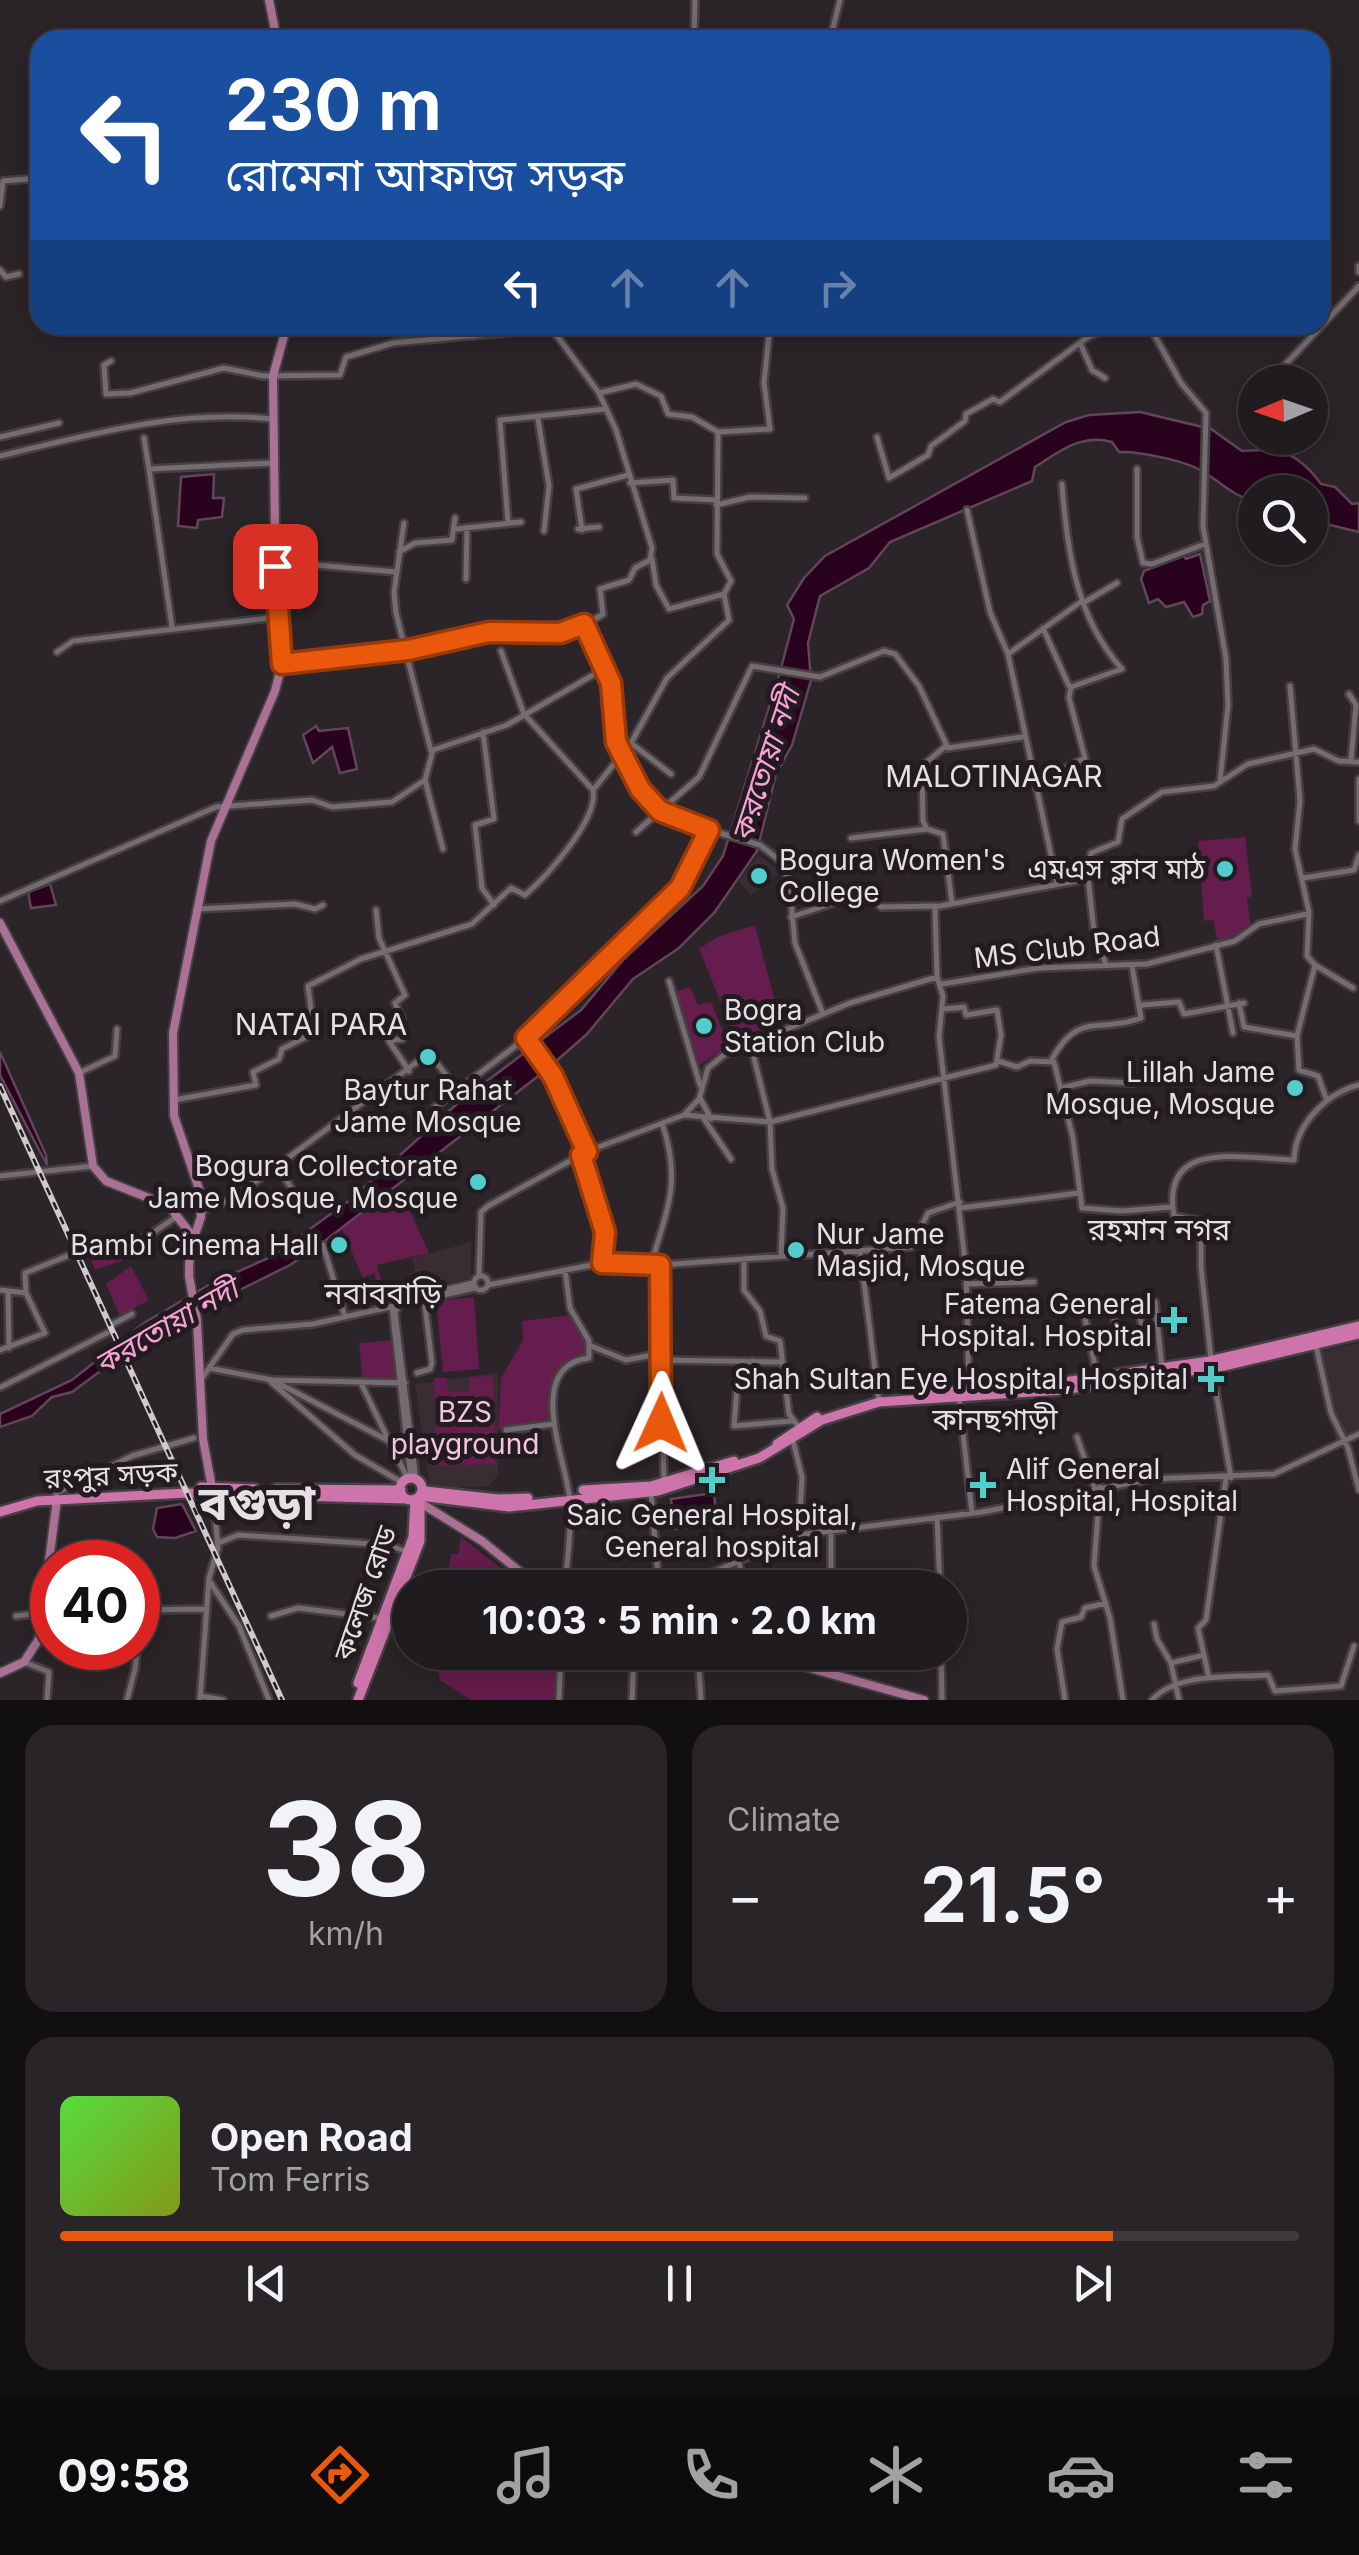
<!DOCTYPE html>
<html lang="en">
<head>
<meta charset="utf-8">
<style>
	:root { --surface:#201b1e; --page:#282427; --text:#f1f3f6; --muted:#a2a1a4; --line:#3d393c; --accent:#ea580c }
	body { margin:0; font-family:Inter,"Noto Sans Bengali",sans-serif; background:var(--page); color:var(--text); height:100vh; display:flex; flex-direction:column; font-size:38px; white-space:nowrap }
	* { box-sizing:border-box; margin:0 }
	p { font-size:32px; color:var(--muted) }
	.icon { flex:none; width:55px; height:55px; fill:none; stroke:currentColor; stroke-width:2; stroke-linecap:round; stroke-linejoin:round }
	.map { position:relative; height:1700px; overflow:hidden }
	.side { display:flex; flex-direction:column; gap:25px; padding:25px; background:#120f10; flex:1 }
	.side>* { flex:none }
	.top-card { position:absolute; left:30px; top:30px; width:1300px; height:305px; border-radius:30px; box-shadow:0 5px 25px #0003,0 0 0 2px var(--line); background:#1a4fa0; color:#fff; overflow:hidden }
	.needle { width:65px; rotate:268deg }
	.buttons { position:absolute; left:1238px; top:365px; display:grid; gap:20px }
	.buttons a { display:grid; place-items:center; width:90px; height:90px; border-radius:50%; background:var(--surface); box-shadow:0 5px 25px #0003,0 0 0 2px var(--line); font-size:50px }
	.speed { position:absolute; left:30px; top:1540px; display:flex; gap:20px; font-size:50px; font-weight:700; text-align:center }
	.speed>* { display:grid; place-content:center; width:130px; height:130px; border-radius:50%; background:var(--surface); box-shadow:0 5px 25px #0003,0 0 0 2px var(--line); line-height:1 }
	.speed .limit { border:15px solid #d22; background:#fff; color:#111 }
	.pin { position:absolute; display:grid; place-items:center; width:85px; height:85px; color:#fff; margin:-42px; border-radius:20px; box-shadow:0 5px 15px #0006 }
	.me { position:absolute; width:110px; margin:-55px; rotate:1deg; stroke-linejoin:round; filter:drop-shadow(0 0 8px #0008) }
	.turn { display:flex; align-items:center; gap:35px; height:210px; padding:0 30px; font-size:45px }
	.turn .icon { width:130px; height:130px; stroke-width:2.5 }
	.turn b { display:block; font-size:70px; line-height:85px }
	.lanes { display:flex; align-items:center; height:95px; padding:0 30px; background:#0003; justify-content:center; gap:50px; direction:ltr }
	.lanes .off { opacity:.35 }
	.big { font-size:75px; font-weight:700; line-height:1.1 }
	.side .card { flex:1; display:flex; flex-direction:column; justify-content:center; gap:15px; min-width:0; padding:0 35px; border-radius:30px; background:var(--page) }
	.side .dial { align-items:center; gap:0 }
	.dial b { font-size:130px; line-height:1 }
	.song { display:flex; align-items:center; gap:30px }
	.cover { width:120px; height:120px; border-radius:15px; background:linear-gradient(135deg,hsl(110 70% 55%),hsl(70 70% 35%)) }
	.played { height:10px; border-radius:5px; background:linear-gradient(90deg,var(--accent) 85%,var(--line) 85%) }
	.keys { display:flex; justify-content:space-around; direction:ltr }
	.heat { display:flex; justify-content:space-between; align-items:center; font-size:55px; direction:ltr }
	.side .tiles { flex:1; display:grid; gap:25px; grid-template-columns:1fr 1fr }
	.card:last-child { grid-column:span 2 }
	.trip { position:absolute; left:392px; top:1570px; width:575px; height:100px; border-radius:50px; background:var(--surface); box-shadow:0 5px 25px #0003,0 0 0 2px var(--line); font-weight:700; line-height:100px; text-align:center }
	.tabs { display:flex; height:160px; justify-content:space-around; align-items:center; background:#0d0b0c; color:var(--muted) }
	.tabs .icon { width:70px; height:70px }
	.tabs .selected { color:var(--accent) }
	.tabs b { font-size:45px; color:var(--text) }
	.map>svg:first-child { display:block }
	.built { fill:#392c33 }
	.green { fill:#641d4c }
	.water { fill:#29031d; stroke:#614558; stroke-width:2.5 }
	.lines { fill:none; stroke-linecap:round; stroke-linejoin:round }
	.minor-casing { stroke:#464043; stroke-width:10 }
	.major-casing { stroke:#464043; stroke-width:12 }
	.highway-casing { stroke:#464043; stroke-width:14 }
	.minor { stroke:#746c70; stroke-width:5 }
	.major { stroke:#a97193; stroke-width:8 }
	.highway { stroke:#cd75ab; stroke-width:9 }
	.rail-casing { stroke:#cfcacd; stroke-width:6 }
	.rail { stroke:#221b1f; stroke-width:2.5; stroke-dasharray:8; stroke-linecap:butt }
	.route-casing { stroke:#983908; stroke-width:25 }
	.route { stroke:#ea580c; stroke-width:18 }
	.poi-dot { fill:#53cdcb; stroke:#221b1f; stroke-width:4 }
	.labels { text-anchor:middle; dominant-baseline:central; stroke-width:10; stroke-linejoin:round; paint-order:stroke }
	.poi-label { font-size:28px; fill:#e5e0e3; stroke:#221b1f; text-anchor:end }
	.street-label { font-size:28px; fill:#e5e0e3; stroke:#221b1f }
	.park-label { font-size:28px; fill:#f3c5df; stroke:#221b1f }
	.water-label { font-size:30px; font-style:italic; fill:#f9a1d6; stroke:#221b1f }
	.neighbourhood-label { font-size:30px; fill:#e5e0e3; stroke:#221b1f }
	.town-label { font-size:48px; font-weight:bold; fill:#e5e0e3; stroke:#221b1f }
</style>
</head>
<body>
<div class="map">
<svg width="1359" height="1700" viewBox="0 0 1359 1700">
	<rect width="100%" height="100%" fill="#2b2428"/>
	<path class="built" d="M758 855 781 871 751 895 739 881Z
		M471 1242V1278L420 1290 412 1258Z
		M1359 1343V1440L1338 1449 1315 1352Z
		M498 1373V1476L489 1486 430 1488 415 1384Z"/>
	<path class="green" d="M1245 837 1252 896 1247 898 1251 928 1218 942 1213 920 1204 921 1198 841Z
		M755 925 780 1021 736 1040 699 949 717 937Z
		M690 987 698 1005 711 1002 729 1046 699 1065 675 992Z
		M398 1184 429 1253 377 1265 389 1307 384 1309 374 1273 363 1278 341 1228Z
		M119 1242 124 1260 95 1270 87 1249Z
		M131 1266 149 1300 120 1316 106 1284Z
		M474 1297 479 1369 443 1372 436 1301Z
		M570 1315 588 1342 587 1356 571 1359 560 1377 553 1422 498 1430 501 1378 523 1340 522 1321Z
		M395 1340 398 1381 363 1384 359 1343Z
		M493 1376 496 1464 437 1466 434 1378H447L448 1392 469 1391V1377Z
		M461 1537 525 1587H417L412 1577 447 1576 451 1554H458Z
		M434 1653H561L559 1700H471L440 1680Z"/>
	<path class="water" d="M1140 412 1211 429 1242 451C1280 448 1297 451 1321 484L1335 487 1352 504 1359 503V532L1310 520V492H1255V502C1234 496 1223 484 1205 473 1188 461 1139 451 1119 452L1112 442C1081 433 1059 452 1035 467L1032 481 890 542 869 568 820 596 808 643 811 680 792 745 776 774 757 851 714 913 679 948 633 979 587 1034 546 1070 322 1243 290 1265 193 1313 156 1339 141 1341 72 1392 52 1397 32 1416 0 1427V1414L72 1380 144 1323 212 1283 273 1256 350 1200 458 1103 581 1010 623 960 703 886 723 856 780 672 794 619 787 605 804 578 825 556 1066 422 1089 415Z
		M214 474 213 498H224L222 517 198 520 197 528 178 526 181 477Z
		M1200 554 1210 601 1203 605 1202 614 1193 617 1184 602 1166 607 1158 599 1149 603 1141 579 1144 571 1183 555 1186 559Z
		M316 726 319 731 348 728 357 769 340 773 332 747 313 763 303 735Z
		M50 884 56 905 31 908 28 892Z
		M0 1052 46 1155 47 1165 0 1075Z
		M714 1493 717 1524 675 1529 671 1499Z
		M182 1504 196 1531 175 1538 157 1537 153 1529 157 1508Z"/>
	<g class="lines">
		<defs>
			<path id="minor" d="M261 40 277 39
				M694 40 695 0
				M830 40 840 0
				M0 206 3 181 40 178
				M1359 266V272
				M0 270 6 277 19 274
				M472 325 474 336
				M549 325 599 393 616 430 652 548 650 560 635 568 629 580 600 589 603 614 585 625
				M1079 325 1087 338
				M1149 325 1181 383 1206 413 1203 526 1226 659 1228 705 1220 782
				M1080 343 1092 370 1105 378
				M111 361 104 365 106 394 130 393 224 368 263 376 340 375 346 357 393 343 512 332 532 325
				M1269 382 1359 286
				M599 393 636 384 661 396 668 414 692 417 718 432
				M538 419 549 486 544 531
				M0 437 59 423
				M877 437 889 478 928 455 931 446 965 421 966 414 993 399 1000 402 1088 337 1115 325
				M144 438 149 469 274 463
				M0 456C92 434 178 409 274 419
				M149 469 172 627
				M1137 469V537L1143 563 1152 564 1205 544
				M630 483 673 480 674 498 716 500
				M716 505 750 497 805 498
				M967 510 990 612 1008 654 1057 883
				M404 523 394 592 396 613 431 751
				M456 529 521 522 508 523 500 420 606 409
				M578 529 599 527
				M582 530 576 489 628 475
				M399 552 415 543 452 540 455 518
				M652 559 656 585 669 609 724 594
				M304 564 396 572
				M466 579 467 528
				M1083 603 1117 583
				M1043 628 1069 686
				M501 651 524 714 593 790
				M57 652 73 641 277 617
				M1008 654 1082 601
				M282 664 407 650 489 633H560L585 625 611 683 616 741 640 789 660 811 677 820 760 845 782 862 789 881 795 943 823 1014
				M1290 686 1300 801 1295 849 1309 912 1307 956 1315 965 1297 1036 1299 1070 1318 1076 1326 1098
				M1349 694 1356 705 1351 761
				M483 732 494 819 475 825 482 888 494 905
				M631 743 671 774
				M1359 779V821
				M425 780 443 849
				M1038 782 1085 758 1069 698 1071 687 1122 669C1076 618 1067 550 1062 484
				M927 829 923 821 922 766 947 745
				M636 832 699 777 752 666 820 677 884 651 895 654 919 686 948 748 1022 737
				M851 838 927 829 943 834 952 903
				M1088 878 1094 931 1106 965
				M1303 878 1354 870 1359 855
				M0 901 216 807 312 800 332 807 392 802 425 780 433 750 507 725 605 668
				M198 909 295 904 315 909 323 905
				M376 910 379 938 405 995 395 1003 402 1019V1039L389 1041 409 1071
				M791 917 864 893 881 907 936 906
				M1216 945 1233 1033
				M1315 965 1353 988
				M669 981 700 1085
				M942 984 1039 968 1147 964 1235 941 1259 924 1307 914
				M1239 1003 1244 1027 1297 1036
				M1142 1005 1179 1002 1184 1014 1244 1003
				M526 1038 553 1076 587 1153
				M750 1042 770 1122 772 1169 783 1208 781 1256
				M1052 1059C1079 1010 1099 1034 1141 1018L1132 966
				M998 1061 1017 1067 1030 1061 1054 1062 1073 1138 1082 1208 1122 1211 1172 1207
				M79 1073 115 1056 117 1029
				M1061 1088 1090 1081 1133 1083 1164 1071 1188 1075
				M700 1098 711 1119
				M174 1100 256 1085 253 1072 279 1059 282 1049 314 1033 308 986 361 959 472 924 511 888 525 895C546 877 599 819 593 790L631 743 667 678 729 620 724 594 731 581 717 554 718 432 770 429 764 383 770 325
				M435 1107 526 1038 644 928 691 873 709 830
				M684 1115 770 1122 996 1065 1001 1035 997 1010 966 1015 964 1007 944 1009
				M704 1119 731 1159
				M581 1155 605 1233 602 1263
				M278 1167 292 1189
				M0 1176 93 1166
				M960 1208 1079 1193
				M201 1212 234 1198 429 1053 457 1089
				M323 1245 345 1317
				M860 1250 879 1402
				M744 1259V1290L760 1311 766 1336 780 1341 789 1414 801 1430
				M651 1265C667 1208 682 1183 662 1123
				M660 1265 664 1482
				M565 1270 570 1308 589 1341V1358C523 1366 567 1462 570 1501 572 1529 567 1559 565 1588
				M474 1283a7 7 0 1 1 14 0a7 7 0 1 1-14 0Z
				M479 1276 481 1212 488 1206 588 1151 684 1115 699 1099 708 1068 724 1055 850 1003 937 977
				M966 1284 1034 1282
				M488 1285 602 1263 660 1265 911 1247 928 1213 960 1202
				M0 1290 26 1293
				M8 1292 9 1348
				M1137 1304 1143 1330
				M398 1307 395 1313 416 1480
				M1113 1307 1117 1342
				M111 1325 132 1314
				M591 1346 626 1360 662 1353
				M1316 1346 1331 1413 1348 1448 1359 1490
				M0 1350 45 1333 26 1293 25 1273 87 1248 145 1238 176 1217
				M1211 1359 1201 1267V1221L1174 1216C1160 1137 1244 1159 1294 1160 1295 1124 1327 1093 1359 1085
				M662 1360 781 1362
				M752 1361 749 1372 738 1375 734 1426 791 1421
				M209 1368 272 1380 405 1383
				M1212 1368 1231 1478
				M417 1373 430 1369 432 1363 424 1298
				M1097 1376 1085 1318 1089 1309 1155 1302 1162 1367
				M202 1378 233 1334 243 1330 313 1324 475 1288
				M274 1381 389 1441 408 1479
				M271 1382 355 1455 403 1483
				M362 1385 388 1439
				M1 1387 107 1333
				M969 1393 966 1270 939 1037 943 996 937 977 935 907 1087 879 1091 853 1118 842 1122 819 1162 792 1214 786 1248 764 1314 749 1339 761 1359 762
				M959 1398 972 1513
				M506 1430 553 1424
				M1077 1437 1095 1488
				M793 1441 802 1477 799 1535
				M411 1479 392 1307 407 1299 473 1283
				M1100 1487 1094 1566 1110 1618 1123 1700
				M651 1492 659 1588
				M56 1493 132 1456 194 1438
				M937 1517 940 1588
				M218 1543 238 1535 388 1545 405 1551
				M739 1561 743 1588
				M210 1582 239 1626 269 1700
				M677 1588 799 1535 982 1512 1151 1479 1274 1474 1359 1434
				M831 1588V1531
				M140 1610 207 1609
				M16 1616 41 1613
				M271 1616 298 1608 379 1618
				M1154 1624 1157 1639 1171 1663 1179 1700
				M698 1652 701 1700
				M941 1652 942 1700
				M24 1662 49 1672 47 1700
				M1171 1663 1200 1656
				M829 1672V1652
				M1209 1678 1198 1628 1206 1620 1226 1478
				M200 1696 223 1700
				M127 1700 135 1669 141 1610
				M200 1700 209 1578 218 1548 213 1494
				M559 1700 561 1652
				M632 1700 634 1652
				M1065 1700 1057 1649 1062 1622 1081 1617 1085 1608 1106 1603
				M1152 1700C1177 1672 1233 1678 1268 1675L1275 1691 1341 1686 1354 1646"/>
			<path id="major" d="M269 0 277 40
				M0 923 79 1073 93 1166 106 1181 169 1206 190 1233 189 1276 197 1320 203 1439 212 1488
				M191 1246 201 1217 200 1192 174 1116 173 1033 211 841 275 691 282 664 276 611 273 376 287 325
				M419 1502 482 1541 540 1588
				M753 1652 924 1700
				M0 1673 24 1662 39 1639 57 1499"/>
			<path id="highway" d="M924 1393 1022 1388 1209 1361 1359 1326
				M777 1444 817 1417
				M400 1489a11 11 0 1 1 22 0a11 11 0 1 1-22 0Z
				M201 1487 255 1489
				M276 1489 401 1490
				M583 1490 651 1486 734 1461
				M425 1491 498 1499 528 1498
				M0 1512 37 1501 186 1493 406 1499
				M358 1683 413 1537 415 1499
				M358 1700 420 1541V1496L509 1507 658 1491 759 1458 822 1420 879 1402 1062 1390 1224 1366 1359 1334"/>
		</defs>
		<use href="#minor" class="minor-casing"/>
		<use href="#major" class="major-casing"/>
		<use href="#highway" class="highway-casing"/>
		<use href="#minor" class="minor"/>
		<use href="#major" class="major"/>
		<use href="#highway" class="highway"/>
		<defs>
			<path id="rail" d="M0 1086 282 1700"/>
		</defs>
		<use href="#rail" class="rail-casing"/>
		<use href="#rail" class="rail"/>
	</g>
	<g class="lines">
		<defs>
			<path id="route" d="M275 566 282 664 408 650 489 632 560 633 584 624 611 683 616 742 640 789 660 811 709 830 680 888 526 1038 553 1076 587 1152 581 1155 605 1232 602 1263 660 1265 661 1423"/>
		</defs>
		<use href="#route" class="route-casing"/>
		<use href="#route" class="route"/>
	</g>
	<g class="poi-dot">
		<circle cx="1225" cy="869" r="10"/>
		<circle cx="759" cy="876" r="10"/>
		<circle cx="704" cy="1026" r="10"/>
		<circle cx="428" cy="1057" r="10"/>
		<circle cx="1295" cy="1088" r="10"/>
		<circle cx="478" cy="1182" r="10"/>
		<circle cx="339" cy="1245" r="10"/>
		<circle cx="796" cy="1250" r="10"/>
		<path d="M1169 1305h10v10h10v10h-10v10h-10v-10h-10v-10h10z"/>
		<path d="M1206 1364h10v10h10v10h-10v10h-10v-10h-10v-10h10z"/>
		<path d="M707 1465h10v10h10v10h-10v10h-10v-10h-10v-10h10z"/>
		<path d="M978 1470h10v10h10v10h-10v10h-10v-10h-10v-10h10z"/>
	</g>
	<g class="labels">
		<g class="poi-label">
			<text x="779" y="860" text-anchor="start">Bogura Women's<tspan x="779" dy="32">College</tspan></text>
			<text x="1205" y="869">এমএস ক্লাব মাঠ</text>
			<text x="724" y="1010" text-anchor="start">Bogra<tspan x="724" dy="32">Station Club</tspan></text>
			<text x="1275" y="1072">Lillah Jame<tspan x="1275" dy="32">Mosque, Mosque</tspan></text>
			<text x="428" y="1090" text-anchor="middle">Baytur Rahat<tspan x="428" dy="32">Jame Mosque</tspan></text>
			<text x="458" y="1166">Bogura Collectorate<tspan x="458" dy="32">Jame Mosque, Mosque</tspan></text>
			<text x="816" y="1234" text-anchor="start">Nur Jame<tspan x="816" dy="32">Masjid, Mosque</tspan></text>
			<text x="319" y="1245">Bambi Cinema Hall</text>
			<text x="1152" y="1304">Fatema General<tspan x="1152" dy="32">Hospital. Hospital</tspan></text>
			<text x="1188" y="1379">Shah Sultan Eye Hospital, Hospital</text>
			<text x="1006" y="1469" text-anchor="start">Alif General<tspan x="1006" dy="32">Hospital, Hospital</tspan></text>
			<text x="712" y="1515" text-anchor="middle">Saic General Hospital,<tspan x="712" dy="32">General hospital</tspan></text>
		</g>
		<g class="street-label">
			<text transform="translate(1067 947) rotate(-7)">MS Club Road</text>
			<text transform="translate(111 1475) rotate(-3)">রংপুর সড়ক</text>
			<text transform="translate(365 1593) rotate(-71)">কলেজ রোড</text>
		</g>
		<g class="park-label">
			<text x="465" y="1412">BZS<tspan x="465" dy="32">playground</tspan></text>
		</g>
		<g class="water-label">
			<text transform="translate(765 764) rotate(-72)">করতোয়া নদী</text>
			<text transform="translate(166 1326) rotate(-30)">করতোয়া নদী</text>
		</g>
		<g class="neighbourhood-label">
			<text x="994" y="776">MALOTINAGAR</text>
			<text x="321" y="1024">NATAI PARA</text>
			<text x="1159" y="1229">রহমান নগর</text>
			<text x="383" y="1293">নবাববাড়ি</text>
			<text x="995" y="1419">কানছগাড়ী</text>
		</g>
		<g class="town-label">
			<text x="257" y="1502">বগুড়া</text>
		</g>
	</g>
</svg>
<div class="buttons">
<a><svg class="needle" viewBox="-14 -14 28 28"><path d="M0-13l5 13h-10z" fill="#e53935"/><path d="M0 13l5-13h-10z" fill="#a2a1a4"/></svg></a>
<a><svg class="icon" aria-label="search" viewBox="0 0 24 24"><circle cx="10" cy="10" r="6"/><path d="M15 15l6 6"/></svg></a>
</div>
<div class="speed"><div class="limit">40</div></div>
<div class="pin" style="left:275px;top:566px;background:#d93025"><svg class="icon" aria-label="arrive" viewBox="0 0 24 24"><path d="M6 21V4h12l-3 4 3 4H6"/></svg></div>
<svg class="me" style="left:661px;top:1423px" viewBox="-20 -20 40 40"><path d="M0-17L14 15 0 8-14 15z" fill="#ea580c" stroke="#fff" stroke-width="4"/></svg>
<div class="trip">10:03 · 5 min · 2.0 km</div>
<div class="top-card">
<div class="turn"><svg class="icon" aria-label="left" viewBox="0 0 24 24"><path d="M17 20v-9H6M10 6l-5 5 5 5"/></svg><div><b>230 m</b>রোমেনা আফাজ সড়ক</div></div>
<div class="lanes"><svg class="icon" aria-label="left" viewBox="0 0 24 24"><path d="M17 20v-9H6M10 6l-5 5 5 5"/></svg><svg class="icon off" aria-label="ahead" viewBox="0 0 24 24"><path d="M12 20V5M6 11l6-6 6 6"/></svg><svg class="icon off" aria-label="ahead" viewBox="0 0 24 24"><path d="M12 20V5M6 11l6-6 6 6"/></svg><svg class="icon off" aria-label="right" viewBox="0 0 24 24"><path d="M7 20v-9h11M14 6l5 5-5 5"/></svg></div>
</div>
</div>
<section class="side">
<div class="tiles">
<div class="card dial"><b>38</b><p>km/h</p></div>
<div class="card"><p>Climate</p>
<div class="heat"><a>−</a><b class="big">21.5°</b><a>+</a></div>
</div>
<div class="card">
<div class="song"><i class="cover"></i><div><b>Open Road</b><p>Tom Ferris</p></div></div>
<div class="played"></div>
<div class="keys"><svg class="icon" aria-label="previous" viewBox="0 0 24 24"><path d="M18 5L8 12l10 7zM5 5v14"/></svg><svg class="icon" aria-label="pause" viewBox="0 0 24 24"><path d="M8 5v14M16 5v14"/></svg><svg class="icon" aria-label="next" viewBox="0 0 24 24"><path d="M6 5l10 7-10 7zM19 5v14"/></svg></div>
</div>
</div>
</section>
<nav class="tabs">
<b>09:58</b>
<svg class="icon selected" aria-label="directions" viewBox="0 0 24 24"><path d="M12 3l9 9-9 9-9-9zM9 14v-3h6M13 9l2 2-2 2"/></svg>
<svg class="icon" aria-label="music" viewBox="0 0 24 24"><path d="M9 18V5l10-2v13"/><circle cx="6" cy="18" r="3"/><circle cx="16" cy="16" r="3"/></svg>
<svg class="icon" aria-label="phone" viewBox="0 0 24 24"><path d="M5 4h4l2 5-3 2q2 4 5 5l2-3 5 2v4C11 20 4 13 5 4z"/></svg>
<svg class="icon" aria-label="climate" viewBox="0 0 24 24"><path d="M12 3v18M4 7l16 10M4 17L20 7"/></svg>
<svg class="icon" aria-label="car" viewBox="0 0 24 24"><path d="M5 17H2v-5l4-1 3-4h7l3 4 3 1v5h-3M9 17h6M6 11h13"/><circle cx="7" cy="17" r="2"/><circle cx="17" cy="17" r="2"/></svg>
<svg class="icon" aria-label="filters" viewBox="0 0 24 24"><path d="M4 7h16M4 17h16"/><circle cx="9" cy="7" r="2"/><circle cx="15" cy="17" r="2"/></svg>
</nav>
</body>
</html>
